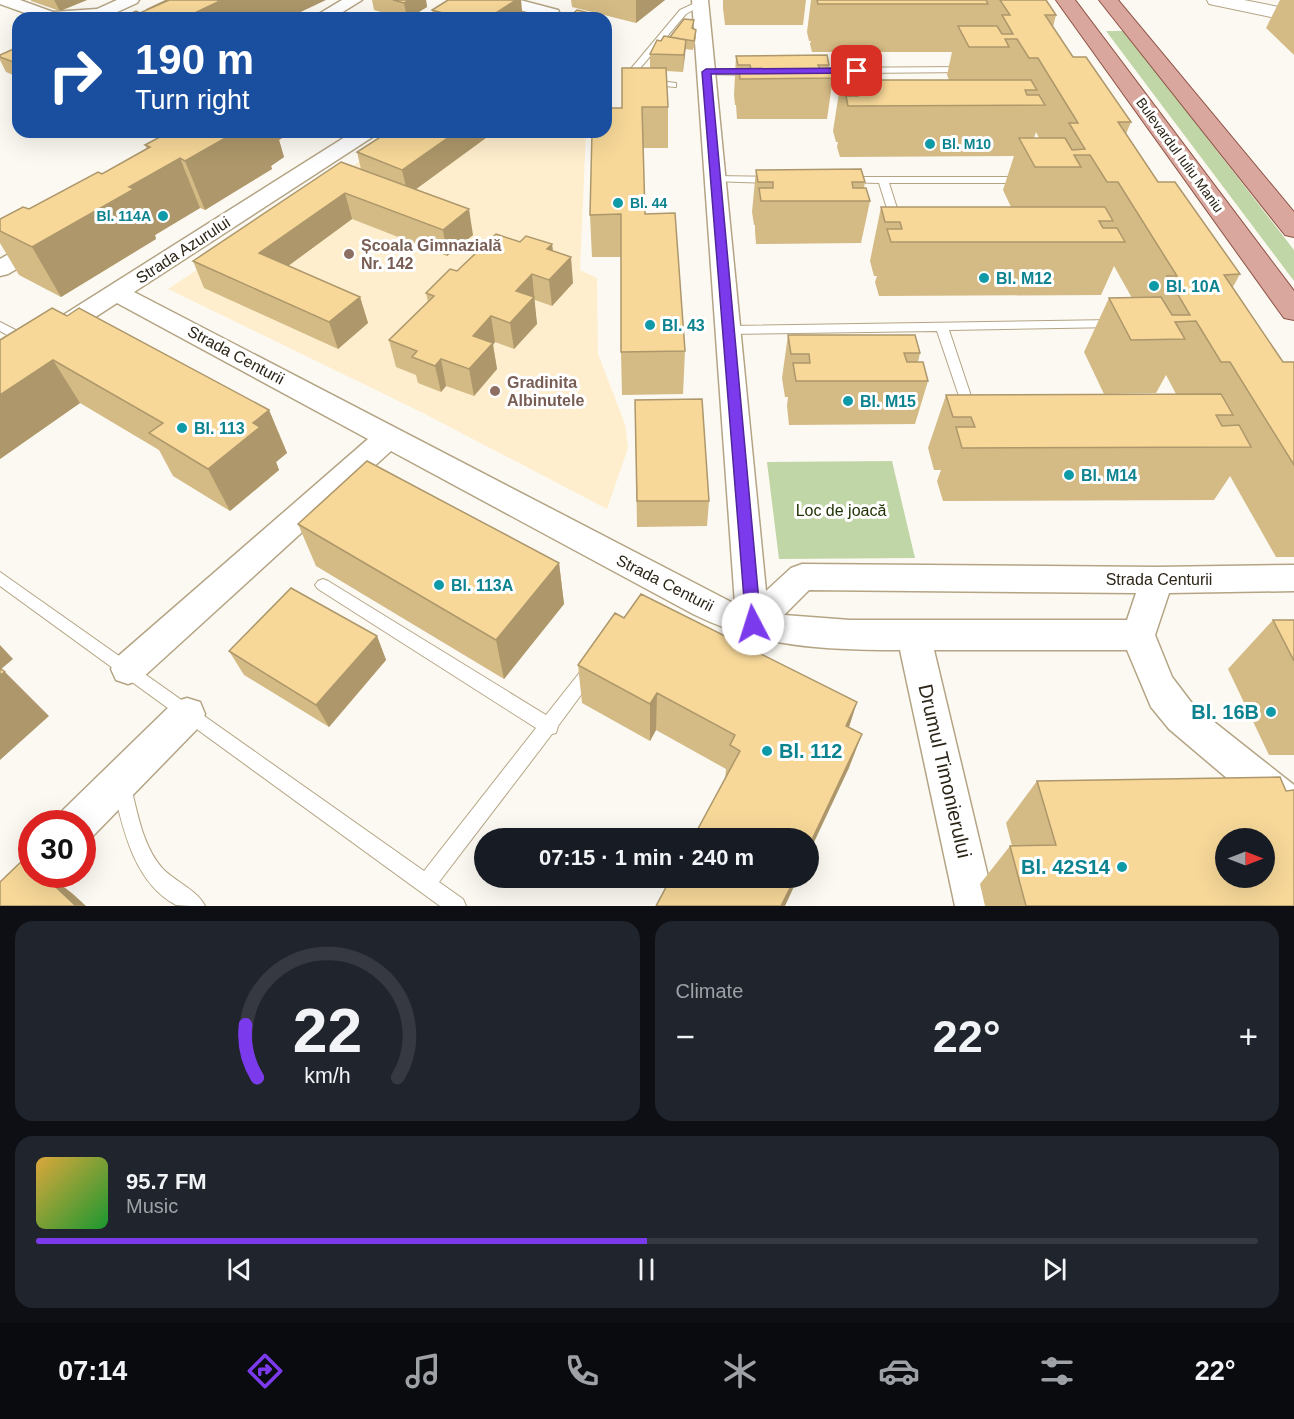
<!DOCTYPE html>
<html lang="en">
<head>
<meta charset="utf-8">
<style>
	:root { --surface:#171b24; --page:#20242c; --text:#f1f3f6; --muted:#9ea1a6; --line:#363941; --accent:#7c3aed }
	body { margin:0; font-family:Arial,sans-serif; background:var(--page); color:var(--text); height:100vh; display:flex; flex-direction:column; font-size:22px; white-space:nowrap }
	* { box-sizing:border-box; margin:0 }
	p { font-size:20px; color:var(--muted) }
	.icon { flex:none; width:33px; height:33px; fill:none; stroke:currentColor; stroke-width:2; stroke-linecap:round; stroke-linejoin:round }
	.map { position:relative; height:906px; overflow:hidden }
	.sheet { display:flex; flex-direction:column; gap:15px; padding:15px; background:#0d0f14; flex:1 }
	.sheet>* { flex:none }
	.banner { position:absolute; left:12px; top:12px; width:600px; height:126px; border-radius:18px; box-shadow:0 6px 24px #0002; background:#1a4fa0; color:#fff; overflow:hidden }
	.needle { width:39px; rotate:90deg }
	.tools { position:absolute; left:1215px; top:828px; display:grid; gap:12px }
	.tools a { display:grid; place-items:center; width:60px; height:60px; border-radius:50%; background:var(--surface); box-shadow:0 6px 24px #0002; font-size:30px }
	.speed { position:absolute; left:18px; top:810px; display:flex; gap:12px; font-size:30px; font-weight:700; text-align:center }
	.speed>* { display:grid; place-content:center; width:78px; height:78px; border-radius:50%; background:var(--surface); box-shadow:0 6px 24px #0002; line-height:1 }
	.speed .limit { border:9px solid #d22; background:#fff; color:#111 }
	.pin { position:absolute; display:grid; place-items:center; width:51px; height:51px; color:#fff; margin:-26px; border-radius:12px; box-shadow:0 3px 9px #0006 }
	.me { position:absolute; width:66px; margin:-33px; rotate:355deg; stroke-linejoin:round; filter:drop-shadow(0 0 4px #0008) }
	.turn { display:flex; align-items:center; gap:21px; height:126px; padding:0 24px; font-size:27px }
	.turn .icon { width:78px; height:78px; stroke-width:2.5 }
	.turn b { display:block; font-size:42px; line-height:51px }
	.big { font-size:45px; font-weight:600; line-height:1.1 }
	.sheet .tile { flex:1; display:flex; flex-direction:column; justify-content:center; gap:9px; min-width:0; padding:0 21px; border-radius:18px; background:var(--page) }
	.sheet .dial { align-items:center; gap:0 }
	.dial svg { height:156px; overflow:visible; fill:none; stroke:var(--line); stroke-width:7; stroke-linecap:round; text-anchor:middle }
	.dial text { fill:var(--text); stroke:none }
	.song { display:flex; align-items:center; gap:18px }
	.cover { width:72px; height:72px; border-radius:9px; background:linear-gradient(135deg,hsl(40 70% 55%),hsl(130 70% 35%)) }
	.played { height:6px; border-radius:3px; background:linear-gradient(90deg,var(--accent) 50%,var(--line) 50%) }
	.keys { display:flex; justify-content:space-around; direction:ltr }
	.heat { display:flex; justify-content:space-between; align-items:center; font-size:33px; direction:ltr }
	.sheet .tiles { flex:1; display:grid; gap:15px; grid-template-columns:1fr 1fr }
	.tile:last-child { grid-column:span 2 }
	.trip { position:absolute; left:474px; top:828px; width:345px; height:60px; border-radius:30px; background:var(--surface); box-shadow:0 6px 24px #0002; font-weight:600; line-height:60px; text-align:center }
	.menu { display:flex; height:96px; justify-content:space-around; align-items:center; background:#090b0e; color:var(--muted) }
	.menu .icon { width:42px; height:42px }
	.menu .current { color:var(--accent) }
	.menu b { font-size:27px; color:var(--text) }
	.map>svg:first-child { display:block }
	.built { fill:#feeecd }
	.green { fill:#c0d6a7 }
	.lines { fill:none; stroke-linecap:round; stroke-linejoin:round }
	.service-casing { stroke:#b4a484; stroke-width:2 }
	.minor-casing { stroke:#b4a484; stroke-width:3 }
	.tertiary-casing { stroke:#b4a484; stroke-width:2 }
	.primary-casing { stroke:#8d5345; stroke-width:2 }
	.service { fill:#fff; fill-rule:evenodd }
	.minor { fill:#fff; fill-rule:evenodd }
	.tertiary { fill:#fff; fill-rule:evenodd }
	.primary { fill:#daa79e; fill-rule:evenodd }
	.wall { fill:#d4ba84; fill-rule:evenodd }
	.shaded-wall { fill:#ad976b }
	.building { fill:#f7d899; stroke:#ad976b; stroke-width:1.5; fill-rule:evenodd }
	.route { fill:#7c3aed; stroke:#51269a; stroke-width:1.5 }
	.culture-dot { fill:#0f9aa8; stroke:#fff; stroke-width:2 }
	.education-dot { fill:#8d6e63; stroke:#fff; stroke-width:2 }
	.labels { text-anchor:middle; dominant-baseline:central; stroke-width:6; stroke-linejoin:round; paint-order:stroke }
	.far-culture-label { font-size:14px; font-weight:bold; fill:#0d838f; stroke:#fff; text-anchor:start }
	.far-street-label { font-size:14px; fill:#2c2518; stroke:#fff }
	.education-label { font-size:16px; font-weight:bold; fill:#785e54; stroke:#fff; text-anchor:start }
	.street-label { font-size:16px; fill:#2c2518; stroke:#fff }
	.culture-label { font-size:16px; font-weight:bold; fill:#0d838f; stroke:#fff; text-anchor:start }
	.park-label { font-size:16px; fill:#213306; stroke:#fff }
	.near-culture-label { font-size:20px; font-weight:bold; fill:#0d838f; stroke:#fff; text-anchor:end }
	.near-street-label { font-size:20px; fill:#2c2518; stroke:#fff }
</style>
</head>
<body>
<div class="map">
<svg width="1294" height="906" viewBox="0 0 1294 906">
	<rect width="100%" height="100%" fill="#fcf9f2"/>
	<path class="built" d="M404 132H586L580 270 597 278 598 354 625 424 628 448 607 509 421 412 168 289Z"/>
	<path class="green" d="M1106 31H1124L1294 250V281Z
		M892 461 915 558 779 559 767 462Z"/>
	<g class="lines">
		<defs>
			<path id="service" d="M697 2 704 4 686 14 636 73 643 79 676 83V87L641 84 630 79 629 71 680 10Z
				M965 67 968 68V72L862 73 870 97 866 100 862 97 853 73 813 74 809 71 813 68Z
				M706 69H752L756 72 752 75 703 74 702 72Z
				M715 176 773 177 778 180 773 183 711 181 710 179Z
				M846 177H1025L1030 180 1025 183H889L902 224 897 227 892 224 879 183 842 182V178Z
				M1113 320 1117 321 1119 324 1117 327 949 330 976 411 970 416 964 411 937 331 728 334 722 330 728 326Z
				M0 322 31 338 33 341 31 344H23L0 331Z
				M0 572 424 871 536 728 318 589 315 585 318 581 323 579 328 581 546 715 584 667 590 665 596 667 598 672 558 726 556 733 552 734 439 882 463 899 466 906H440L0 586Z
				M122 778 128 781 131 787C138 815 143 847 163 869 175 881 198 891 205 906 196 906 184 906 176 905 134 883 123 829 113 787L116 781Z"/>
			<path id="minor" d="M0 0H20L53 12 97 9 117 0H139L137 3 104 18H39L0 4Z
				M342 0H362L333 18H312Z
				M494 0H520L558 10 560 14 558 18H548L496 3Z
				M692 0H708L766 591 791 568 802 564 1157 567 1294 565V591L1169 593 1155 635 1172 677 1194 706 1294 785V830L1281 824 1169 729 1151 707 1127 650H934L995 906H955L900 650C826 650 761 648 693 614L391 451 140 680 128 684 116 680 111 669 116 658 368 439 117 303 9 373 0 376V355L353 132H377L374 136 134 292 735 604ZM809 590 1136 593 1127 620H850L784 615Z
				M45 236 53 238 56 243 53 248 8 274 0 276V259L37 238Z
				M187 698 200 702 205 714 200 726 91 838 82 841V824H58L63 810 174 702Z"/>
			<path id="tertiary" d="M1207 0H1244L1294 10V22L1209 4Z"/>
			<path id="primary" d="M1056 0H1075L1294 291V320L1284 318Z
				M1099 0H1118L1294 212V237L1285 235Z"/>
		</defs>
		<use href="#service" class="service-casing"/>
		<use href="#minor" class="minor-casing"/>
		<use href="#tertiary" class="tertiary-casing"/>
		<use href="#primary" class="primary-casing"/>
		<use href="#service" class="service"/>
		<use href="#minor" class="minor"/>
		<use href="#tertiary" class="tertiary"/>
		<use href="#primary" class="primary"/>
	</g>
	<path class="wall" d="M31 0H87L60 11 31 1Z
		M372 0H426L427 7 409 18H402L374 10Z
		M448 0H521L522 13 514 18H433L432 10Z
		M571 0H665L636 23 572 7Z
		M723 0H806L803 25H725L723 8Z
		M811 0H1046L1056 15 1053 27 1073 57 1131 122 1126 134 1158 182 1240 274 1233 287 1283 362H1294V557H1276L1230 476 1214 500 943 501 937 481 941 470H934L928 448 946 395 1176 394 1166 375 1156 393 1104 394 1084 352 1109 298H1132L1114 266 1101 295 879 296 875 282 877 276H874L870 261 881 207H1011L1003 190 1014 156 840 157 837 147 838 142H836L833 131 841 80H949L947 75 952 52H812L810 44 811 41H809L807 32ZM1036 132 1039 138H1034Z
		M1280 0H1294V55L1266 28Z
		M693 29 696 30V38L693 50 685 49 683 72 666 71 668 107V148H643L645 214 685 351 683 394 622 395 621 352V257H592L590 215 622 108 650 68V54L661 41Z
		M18 47V77L6 72 0 60V55Z
		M736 56 829 65V69L833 78 827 119H737L736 105H735L734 95Z
		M169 132H292L279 140 284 157 271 166 272 169 205 210 200 208 155 235 156 239 61 297 19 275 0 243V219L29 209 102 174 147 149 145 145Z
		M388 132H494L416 189 473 235 447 256 352 219 288 266 360 297 368 323 338 349 204 288 193 261 361 169 357 152Z
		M756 170 865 182 864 188 870 201 861 243 756 244 755 231V225H754L752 212Z
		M520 242 552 244 553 251 573 283 552 306 535 300 534 301 537 324 514 349 495 342 493 345 497 369 474 396 446 386 441 392 418 383 416 375 396 367 389 340 428 302 426 293 457 271Z
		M67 316 269 410 287 453 276 462 279 470 230 511 173 476 159 450 80 403 0 459Z
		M788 335 920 353 918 362 928 381 915 424 789 425 787 406 788 397H785L782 378Z
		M635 400 709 501 707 526 637 527Z
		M298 524 559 563 564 604 504 679 316 566Z
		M624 618 857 702 849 727 862 734 848 770 725 780 726 769 656 730 650 741 582 703 578 665Z
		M1273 620H1294V755H1269L1228 669Z
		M377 636 386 660 329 727 244 675 229 651Z
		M1037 781 1294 906H985L980 884 1010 846H1012L1006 823Z"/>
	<path class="shaded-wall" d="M54 0H87L60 11Z
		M202 0H326L288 18H168Z
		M409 0H426L427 7 409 18H407L404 3Z
		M516 0H521L522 13 514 18H488Z
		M636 0H665L636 23Z
		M686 40 685 56 683 72 684 55Z
		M236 132H292L279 140 284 157 271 166 272 169 205 210 185 161Z
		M456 132H494L408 195 402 170Z
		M180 158 200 208 155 235 156 239 61 297 32 247 129 187Z
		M345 193 352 219 269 280 259 253Z
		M469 209 473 235 447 256 443 230Z
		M552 244 555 270 547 249Z
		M571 257 573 283 552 306 549 280Z
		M532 274 537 324 514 349 510 323 516 291Z
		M360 297 368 323 338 349 329 322Z
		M491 316 495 342 493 345 497 369 474 396 469 369 473 336Z
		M441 359 446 386 441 392 435 366Z
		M53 360 80 403 0 459V395Z
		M269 410 287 453 276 462 279 470 230 511 208 469 253 423Z
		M559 563 564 604 504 679 496 640Z
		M377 636 386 660 329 727 316 705Z
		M0 645 13 659 0 670Z
		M5 672 49 716 0 760V675Z
		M657 693 656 730 650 741V704Z
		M857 702 845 739 846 726Z
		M862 734 848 770 808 855V848Z
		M42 874H47L73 894 86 906H76Z
		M795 878H798L785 906H781Z"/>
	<path class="building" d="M167 0H169L146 10Z
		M169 0H217L220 1 184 18H120L136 11 140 13Z
		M393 0H409L404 3Z
		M448 0H516L488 18H461L432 10Z
		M817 0H986L988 4H818Z
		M1000 0H1046L1056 15H1045L1073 57H1086L1131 122H1118L1158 182H1175L1240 274 1224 275 1283 362H1294V465L1230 362H1221L1196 321 1175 322 1185 339 1131 340 1109 298 1161 297 1172 315H1190L1167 276H1177L1118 182H1107L1090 155H1074L1081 167H1035L1019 138H1065L1072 150 1085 149 1069 123H1078L1038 58H1029L1017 39H1005L1009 47H969L958 26H997L1002 34H1013L1002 15H1010Z
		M577 10 602 16 599 18H574L569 17Z
		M556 13 574 18H549Z
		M684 19 694 20 692 28 696 30 694 41 670 37Z
		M664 36 686 40 684 55 650 54 657 40 661 41Z
		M18 47V62L16 63 0 57V55Z
		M827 55 829 65H818L820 69H830L833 78 740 79 739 69H751L750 65H738L736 56Z
		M622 68H666L668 107H642L645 214 675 213 685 351 621 352V214L590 215 592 132H606V108H622Z
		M841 80H1031L1037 90H1025L1027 95H1039L1045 105 848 106 846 96H858L857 91H844Z
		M169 132H236L185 161 180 158 129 187 134 189 32 247 0 231V219L23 207 29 209 98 172 102 174 150 147 145 145Z
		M388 132H456L402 170 357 152Z
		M341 162 469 209 443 230 345 193 259 253 360 297 329 322 193 261Z
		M861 169 865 182H852L853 188H866L870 201H761L759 188H773V182H758L756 170Z
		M881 207H1105L1113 221H1099L1103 228H1117L1125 242H891L887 229H902L900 222H885Z
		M496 234 520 242 526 236 552 244 547 249 571 257 549 280 532 274 516 291 534 297 510 323 491 316 473 336 493 343 469 369 441 359 435 366 412 357 417 351 389 340 434 296 426 293 450 269 457 271Z
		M52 308 67 316 79 308 269 410 253 423 260 427 208 469 149 433 163 423 53 360 0 395V340Z
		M788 335H915L920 353H904L907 362H923L928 381H796L793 363H810L809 354H791Z
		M1221 394 1233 415H1216L1222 426 1239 425 1251 447 962 448 956 427H975L971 417H953L946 395Z
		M702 399 709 501H637L635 400Z
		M367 461 559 563 496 640 298 524Z
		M291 588 377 636 316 705 229 651Z
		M641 594 857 702 846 726 862 734 808 848V838H693L740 751 730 745 735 735 657 693 650 704 578 665 615 613 624 618Z
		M1273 620H1294V661Z
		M0 668 5 672 0 675Z
		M1280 777 1286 791 1294 790V906H1026L1010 846 1056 845 1037 781ZM1226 838H1264V878H1226Z
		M25 858 32 865V874H42L76 906H0V882Z
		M671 878H795L781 906H656Z"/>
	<path class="route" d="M857 68 860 69V73L711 74 761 624 759 629 753 631 748 629 746 624 702 72 706 69Z"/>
	<g class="culture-dot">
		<circle cx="930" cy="144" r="6"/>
		<circle cx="618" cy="203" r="6"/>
		<circle cx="163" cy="216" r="6"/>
		<circle cx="984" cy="278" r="6"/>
		<circle cx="1154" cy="286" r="6"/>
		<circle cx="650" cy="325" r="6"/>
		<circle cx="848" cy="401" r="6"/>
		<circle cx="182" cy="428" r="6"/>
		<circle cx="1069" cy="475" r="6"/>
		<circle cx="439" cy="585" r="6"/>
		<circle cx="1271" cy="712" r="6"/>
		<circle cx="767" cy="751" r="6"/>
		<circle cx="1122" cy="867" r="6"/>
	</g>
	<g class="education-dot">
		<circle cx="349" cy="254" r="6"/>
		<circle cx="495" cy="391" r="6"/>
	</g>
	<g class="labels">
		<g class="far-culture-label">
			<text x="942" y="144">Bl. M10</text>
			<text x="630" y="203">Bl. 44</text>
			<text x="151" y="216" text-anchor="end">Bl. 114A</text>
		</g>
		<g class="far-street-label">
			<text transform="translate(1180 155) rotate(54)">Bulevardul Iuliu Maniu</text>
		</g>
		<g class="education-label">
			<text x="361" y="245">Școala Gimnazială<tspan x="361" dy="18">Nr. 142</tspan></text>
			<text x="507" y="382">Gradinita<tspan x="507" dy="18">Albinutele</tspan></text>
		</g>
		<g class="street-label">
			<text transform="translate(183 250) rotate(-33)">Strada Azurului</text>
			<text transform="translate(236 355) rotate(28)">Strada Centurii</text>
			<text x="1159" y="579">Strada Centurii</text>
			<text transform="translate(665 583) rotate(27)">Strada Centurii</text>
		</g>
		<g class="culture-label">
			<text x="996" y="278">Bl. M12</text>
			<text x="1166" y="286">Bl. 10A</text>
			<text x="662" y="325">Bl. 43</text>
			<text x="860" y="401">Bl. M15</text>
			<text x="194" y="428">Bl. 113</text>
			<text x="1081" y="475">Bl. M14</text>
			<text x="451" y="585">Bl. 113A</text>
		</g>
		<g class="park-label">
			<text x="841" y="510">Loc de joacă</text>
		</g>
		<g class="near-culture-label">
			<text x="1259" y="712">Bl. 16B</text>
			<text x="779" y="751" text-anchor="start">Bl. 112</text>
			<text x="1110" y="867">Bl. 42S14</text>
		</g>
		<g class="near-street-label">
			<text transform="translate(945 771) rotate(77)">Drumul Timonierului</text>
		</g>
	</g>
</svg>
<div class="tools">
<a><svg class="needle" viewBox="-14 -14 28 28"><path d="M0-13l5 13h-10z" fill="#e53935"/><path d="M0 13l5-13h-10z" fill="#9ea1a6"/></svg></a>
</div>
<div class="speed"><div class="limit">30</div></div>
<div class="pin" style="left:857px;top:71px;background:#d93025"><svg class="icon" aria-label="arrive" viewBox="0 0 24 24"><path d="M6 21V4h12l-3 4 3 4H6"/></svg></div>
<svg class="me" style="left:753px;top:624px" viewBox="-20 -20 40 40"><circle r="19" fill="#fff"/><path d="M0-13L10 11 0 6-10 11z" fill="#7c3aed"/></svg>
<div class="trip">07:15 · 1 min · 240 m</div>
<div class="banner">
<div class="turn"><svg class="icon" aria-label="right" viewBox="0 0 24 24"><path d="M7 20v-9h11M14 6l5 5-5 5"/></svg><div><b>190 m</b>Turn right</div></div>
</div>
</div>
<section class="sheet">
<div class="tiles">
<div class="tile dial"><svg viewBox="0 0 100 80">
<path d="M14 69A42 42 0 1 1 86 69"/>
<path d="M14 69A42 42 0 0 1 8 42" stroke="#7c3aed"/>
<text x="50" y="56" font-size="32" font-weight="700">22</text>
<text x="50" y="72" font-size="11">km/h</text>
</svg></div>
<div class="tile"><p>Climate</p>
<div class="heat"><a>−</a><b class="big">22°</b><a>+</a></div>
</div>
<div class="tile">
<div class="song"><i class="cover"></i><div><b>95.7 FM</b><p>Music</p></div></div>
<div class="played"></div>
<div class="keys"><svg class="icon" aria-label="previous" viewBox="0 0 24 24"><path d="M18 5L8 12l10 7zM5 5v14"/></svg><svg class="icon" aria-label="pause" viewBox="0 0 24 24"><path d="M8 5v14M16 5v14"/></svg><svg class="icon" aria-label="next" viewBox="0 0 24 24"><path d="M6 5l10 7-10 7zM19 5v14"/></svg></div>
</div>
</div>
</section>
<nav class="menu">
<b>07:14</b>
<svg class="icon current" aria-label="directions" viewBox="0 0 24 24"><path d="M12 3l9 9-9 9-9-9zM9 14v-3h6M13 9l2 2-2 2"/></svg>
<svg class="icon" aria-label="music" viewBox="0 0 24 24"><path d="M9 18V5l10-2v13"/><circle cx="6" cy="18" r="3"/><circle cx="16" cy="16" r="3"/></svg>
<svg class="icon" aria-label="phone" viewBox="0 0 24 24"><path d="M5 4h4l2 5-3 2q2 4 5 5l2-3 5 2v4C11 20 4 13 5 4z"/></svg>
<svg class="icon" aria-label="climate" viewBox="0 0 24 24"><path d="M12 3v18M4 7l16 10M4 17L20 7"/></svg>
<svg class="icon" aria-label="car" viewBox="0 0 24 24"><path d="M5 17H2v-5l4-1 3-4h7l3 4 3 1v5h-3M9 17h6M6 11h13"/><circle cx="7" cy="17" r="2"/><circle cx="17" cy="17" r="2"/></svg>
<svg class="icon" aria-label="filters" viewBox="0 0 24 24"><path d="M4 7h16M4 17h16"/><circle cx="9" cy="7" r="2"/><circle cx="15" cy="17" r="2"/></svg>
<b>22°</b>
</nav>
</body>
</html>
